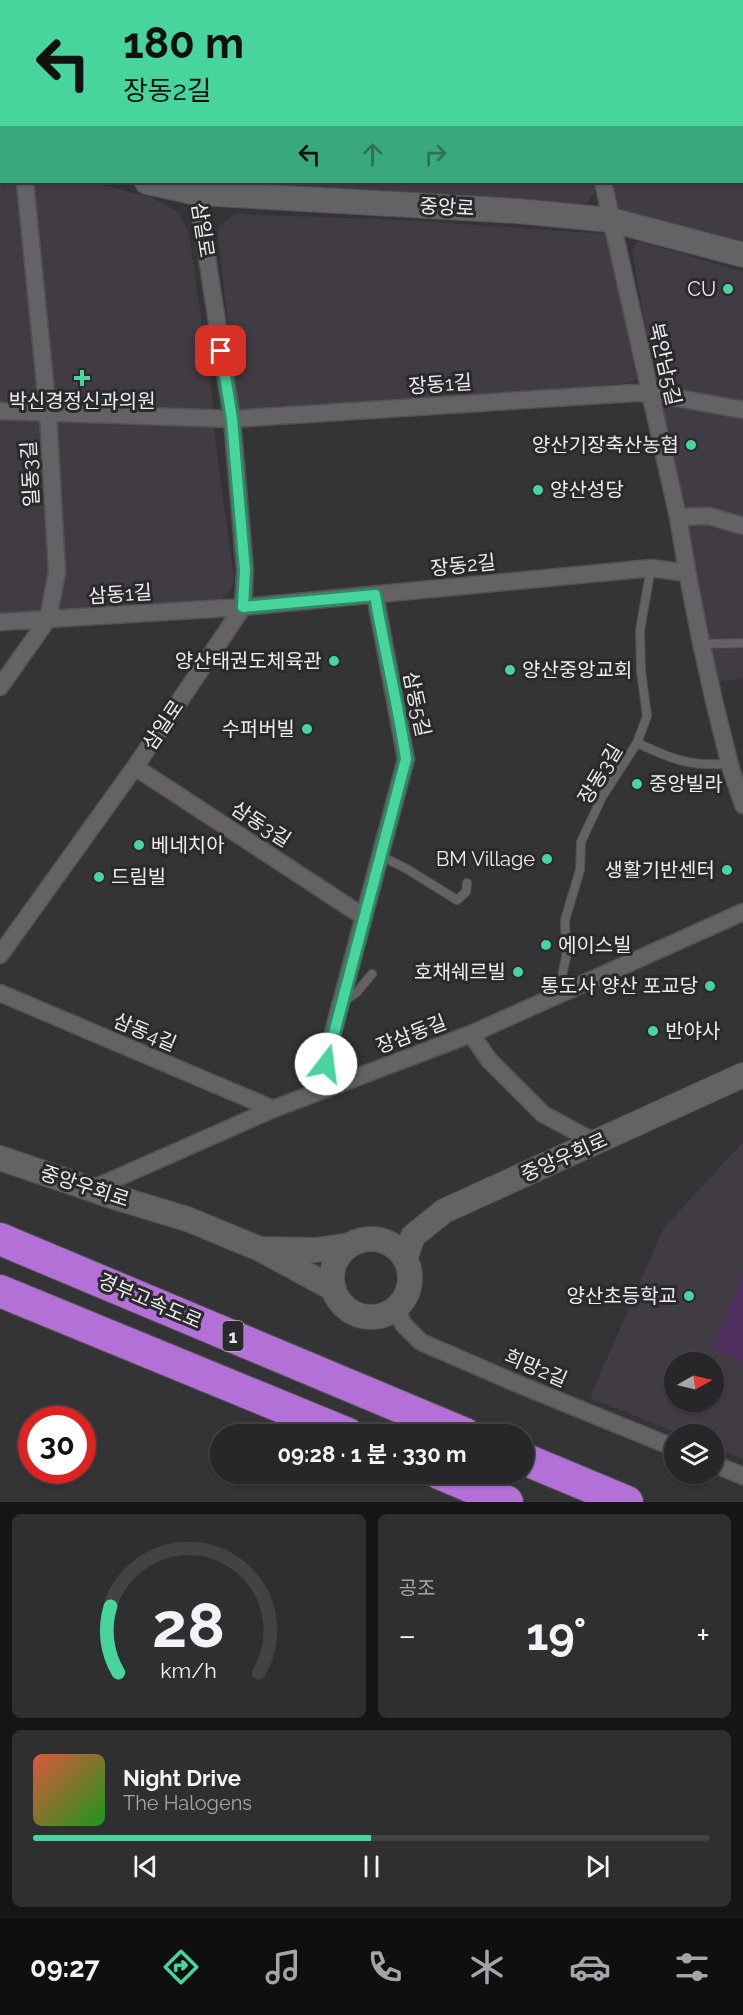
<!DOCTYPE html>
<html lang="ko">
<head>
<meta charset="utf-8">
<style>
	:root { --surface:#272628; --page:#2f2e30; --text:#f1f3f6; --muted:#a4a5a8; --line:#434345; --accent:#48d49d }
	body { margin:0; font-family:Raleway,"Noto Sans KR",sans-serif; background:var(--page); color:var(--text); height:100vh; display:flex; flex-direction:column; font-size:22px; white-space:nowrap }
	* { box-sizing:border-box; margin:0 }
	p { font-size:20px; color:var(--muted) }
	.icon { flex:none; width:33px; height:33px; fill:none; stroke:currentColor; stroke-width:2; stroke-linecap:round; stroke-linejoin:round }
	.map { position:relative; height:1502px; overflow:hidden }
	.details { display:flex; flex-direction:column; gap:12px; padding:12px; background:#151516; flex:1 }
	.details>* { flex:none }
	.top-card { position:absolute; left:0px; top:0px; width:744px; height:183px; box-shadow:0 2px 4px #0004,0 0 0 2px var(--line); background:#48d49d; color:#111; overflow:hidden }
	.needle { width:39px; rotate:82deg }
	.tools { position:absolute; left:664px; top:1352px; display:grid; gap:12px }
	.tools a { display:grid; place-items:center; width:60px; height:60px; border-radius:50%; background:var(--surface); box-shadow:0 2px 4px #0004,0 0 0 2px var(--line); font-size:30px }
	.speed { position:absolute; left:18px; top:1406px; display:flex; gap:12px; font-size:30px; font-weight:700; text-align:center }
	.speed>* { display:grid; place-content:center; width:78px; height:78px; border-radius:50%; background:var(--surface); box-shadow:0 2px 4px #0004,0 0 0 2px var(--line); line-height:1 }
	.speed .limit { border:9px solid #d22; background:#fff; color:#111 }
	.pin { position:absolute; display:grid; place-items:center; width:51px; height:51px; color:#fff; margin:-26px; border-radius:12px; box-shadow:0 3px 9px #0006 }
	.me { position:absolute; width:66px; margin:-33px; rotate:15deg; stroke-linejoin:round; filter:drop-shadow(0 0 4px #0008) }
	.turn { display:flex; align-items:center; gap:21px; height:126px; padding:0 24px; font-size:27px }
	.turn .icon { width:78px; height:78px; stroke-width:2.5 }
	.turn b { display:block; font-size:42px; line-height:51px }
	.lanes { display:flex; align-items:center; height:57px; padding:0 24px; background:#0003; justify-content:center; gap:30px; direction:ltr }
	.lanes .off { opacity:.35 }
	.big { font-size:45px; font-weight:700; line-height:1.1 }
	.details .widget { flex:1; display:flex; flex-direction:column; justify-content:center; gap:9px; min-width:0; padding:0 21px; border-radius:9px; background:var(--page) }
	.details .dial { align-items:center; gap:0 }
	.dial svg { height:156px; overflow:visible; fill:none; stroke:var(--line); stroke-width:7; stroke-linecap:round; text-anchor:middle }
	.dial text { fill:var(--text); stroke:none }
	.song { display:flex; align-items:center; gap:18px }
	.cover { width:72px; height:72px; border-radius:9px; background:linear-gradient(135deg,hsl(10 70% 55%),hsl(120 70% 35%)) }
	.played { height:6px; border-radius:3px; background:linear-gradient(90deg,var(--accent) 50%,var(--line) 50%) }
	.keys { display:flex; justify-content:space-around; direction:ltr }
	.heat { display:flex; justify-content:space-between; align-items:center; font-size:33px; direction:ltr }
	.details .tiles { flex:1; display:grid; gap:12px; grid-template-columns:1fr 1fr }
	.widget:last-child { grid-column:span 2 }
	.trip { position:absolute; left:210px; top:1424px; width:324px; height:60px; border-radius:30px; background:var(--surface); box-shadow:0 2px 4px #0004,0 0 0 2px var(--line); font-weight:700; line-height:60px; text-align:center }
	.dock { display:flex; height:96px; justify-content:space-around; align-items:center; background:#100f10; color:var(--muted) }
	.dock .icon { width:42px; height:42px }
	.dock .current { color:var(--accent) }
	.dock b { font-size:27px; color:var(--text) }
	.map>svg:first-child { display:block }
	.built { fill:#413c44; fill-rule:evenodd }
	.green { fill:#4e2f5d }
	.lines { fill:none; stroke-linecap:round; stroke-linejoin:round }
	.lane-casing { stroke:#525153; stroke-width:10 }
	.street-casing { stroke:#525153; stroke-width:19 }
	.secondary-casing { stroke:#525153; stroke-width:26 }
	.highway-casing { stroke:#525153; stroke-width:34 }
	.lane { stroke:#646265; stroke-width:8 }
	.street { stroke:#646265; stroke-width:16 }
	.secondary { stroke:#646265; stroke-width:24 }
	.highway { stroke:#b370d6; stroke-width:32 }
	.route-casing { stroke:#2f8a66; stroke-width:15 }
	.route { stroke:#48d49d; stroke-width:10 }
	.poi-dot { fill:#48d49d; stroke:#2a292b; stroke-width:2 }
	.labels { text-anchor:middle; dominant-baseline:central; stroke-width:6; stroke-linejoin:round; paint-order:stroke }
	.shield { fill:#2a292b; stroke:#b2b1b3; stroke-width:1.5 }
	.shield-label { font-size:18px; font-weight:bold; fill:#ecebed }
	.street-label { font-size:20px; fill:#ecebed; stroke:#2a292b }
	.poi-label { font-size:20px; fill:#ecebed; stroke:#2a292b; text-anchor:end }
</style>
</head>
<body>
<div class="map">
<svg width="743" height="1502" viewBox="0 0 743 1502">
	<rect width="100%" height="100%" fill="#343335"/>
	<path class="built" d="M0 0H74L2 2 1 140Z
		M183 0H556L557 1 183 2Z
		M574 0H743V245L617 211 609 182H742V2Z
		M0 159 2 182H92L153 198 179 213 189 234 214 409 215 439 234 578 232 587 219 602 0 617Z
		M227 182H596L597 191 589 200 582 205 557 206 238 186Z
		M234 214 402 220 606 234 637 379 628 383 242 414 237 403 218 236 219 227Z
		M643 242 743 272V678L718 682 708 628 682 526 632 251 636 243Z
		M743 1142V1459L714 1447V1434H681L590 1398 663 1229ZM675 1362H714V1401H675Z"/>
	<path class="green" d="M743 1275V1362L712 1349Z"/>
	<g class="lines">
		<defs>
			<path id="lane" d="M742 154 743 155
				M702 644 743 643
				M637 743C674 760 688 766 729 764
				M381 856 407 869 457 900 466 892 467 883
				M558 994 566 957 565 920 580 870 581 842 602 797 637 743 647 716 641 671 640 630 651 568
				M342 1003 357 992 372 974"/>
			<path id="street" d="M565 0V2
				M724 0 731 2
				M82 2V0
				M603 182 678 517C691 599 708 681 729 761 732 776 739 790 743 805
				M0 411 232 419 633 393H650L743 410
				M678 517 709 516 743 526
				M0 622 243 607 651 568 687 573
				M0 687 48 619 57 572 48 413 25 182
				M135 767 364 917
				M0 955 135 767 243 607 245 570 232 419 197 193
				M0 993 273 1109
				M471 1034 489 1060 543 1114 597 1143
				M317 1092 406 759 375 595
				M92 1189 273 1109 471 1034 743 912
				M396 1307 403 1324 421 1342 518 1384 675 1448
				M714 1464 743 1476"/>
			<path id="secondary" d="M172 0V2
				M0 149 2 150
				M147 182 197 193 517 211 611 220 743 255
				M0 1158 111 1196 187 1219 260 1249 334 1289
				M332 1278a39 39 0 1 1 78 0a39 39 0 1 1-78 0Z
				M262 1249 316 1250 350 1245
				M405 1259 413 1236 444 1211 743 1075"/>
			<path id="highway" d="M0 1239 465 1434
				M0 1291 348 1434
				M524 1459 627 1502
				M439 1473 507 1502"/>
		</defs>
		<use href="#lane" class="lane-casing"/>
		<use href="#street" class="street-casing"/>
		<use href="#secondary" class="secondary-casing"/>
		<use href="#highway" class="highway-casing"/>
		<use href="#lane" class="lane"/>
		<use href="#street" class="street"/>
		<use href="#secondary" class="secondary"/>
		<use href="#highway" class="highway"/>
	</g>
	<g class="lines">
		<defs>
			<path id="route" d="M221 351 232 419 243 548 245 570 243 607 375 595C384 649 398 704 406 759L326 1064"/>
		</defs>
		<use href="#route" class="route-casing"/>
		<use href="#route" class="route"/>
	</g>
	<g class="poi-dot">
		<circle cx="728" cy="289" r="6"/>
		<path d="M79 369h6v6h6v6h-6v6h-6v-6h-6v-6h6z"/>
		<circle cx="691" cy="445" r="6"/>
		<circle cx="538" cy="490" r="6"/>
		<circle cx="334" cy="661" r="6"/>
		<circle cx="510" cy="670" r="6"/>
		<circle cx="307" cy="729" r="6"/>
		<circle cx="637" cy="784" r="6"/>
		<circle cx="139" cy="845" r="6"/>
		<circle cx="547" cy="859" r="6"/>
		<circle cx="727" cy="870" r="6"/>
		<circle cx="99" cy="877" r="6"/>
		<circle cx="546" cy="945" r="6"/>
		<circle cx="518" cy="972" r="6"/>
		<circle cx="710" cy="986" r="6"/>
		<circle cx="653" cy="1031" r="6"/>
		<circle cx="689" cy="1296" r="6"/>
	</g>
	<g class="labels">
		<rect class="shield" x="222.5" y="1321" width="21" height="30" rx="4.5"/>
		<g class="shield-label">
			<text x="233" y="1336">1</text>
		</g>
		<g class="street-label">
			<text transform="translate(447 207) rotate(3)">중앙로</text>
			<text transform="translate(203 230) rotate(81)">삼일로</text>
			<text transform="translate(665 364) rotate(77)">북안남5길</text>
			<text transform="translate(440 384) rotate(-4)">장동1길</text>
			<text transform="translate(30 474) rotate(-93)">일동3길</text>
			<text transform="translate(463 565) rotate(-6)">장동2길</text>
			<text transform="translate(120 594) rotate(-4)">삼동1길</text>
			<text transform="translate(417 704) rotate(78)">삼동5길</text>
			<text transform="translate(163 725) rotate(-56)">삼일로</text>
			<text transform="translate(600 774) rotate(-59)">장동3길</text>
			<text transform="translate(261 824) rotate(33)">삼동3길</text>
			<text transform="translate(145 1032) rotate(23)">삼동4길</text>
			<text transform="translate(411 1034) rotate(-21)">장삼동길</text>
			<text transform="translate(564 1157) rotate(-24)">중앙우회로</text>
			<text transform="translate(85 1186) rotate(18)">중앙우회로</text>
			<text transform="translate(150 1301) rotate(23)">경부고속도로</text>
			<text transform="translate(536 1368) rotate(23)">희망2길</text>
		</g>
		<g class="poi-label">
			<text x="716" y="289">CU</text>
			<text x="82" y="401" text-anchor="middle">박신경정신과의원</text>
			<text x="679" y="445">양산기장축산농협</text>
			<text x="550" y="490" text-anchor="start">양산성당</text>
			<text x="322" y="661">양산태권도체육관</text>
			<text x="522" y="670" text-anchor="start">양산중앙교회</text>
			<text x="295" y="729">수퍼버빌</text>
			<text x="649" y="784" text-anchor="start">중앙빌라</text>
			<text x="151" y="845" text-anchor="start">베네치아</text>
			<text x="535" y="859">BM Village</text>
			<text x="715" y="870">생활기반센터</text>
			<text x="111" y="877" text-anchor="start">드림빌</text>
			<text x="558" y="945" text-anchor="start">에이스빌</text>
			<text x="506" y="972">호채쉐르빌</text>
			<text x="698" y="986">통도사 양산 포교당</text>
			<text x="665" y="1031" text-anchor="start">반야사</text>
			<text x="677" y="1296">양산초등학교</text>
		</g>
	</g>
</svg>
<div class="tools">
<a><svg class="needle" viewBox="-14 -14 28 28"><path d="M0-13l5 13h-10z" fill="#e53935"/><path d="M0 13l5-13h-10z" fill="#a4a5a8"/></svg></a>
<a><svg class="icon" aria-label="layers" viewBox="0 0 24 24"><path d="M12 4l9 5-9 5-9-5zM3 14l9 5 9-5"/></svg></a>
</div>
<div class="speed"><div class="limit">30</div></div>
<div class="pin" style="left:221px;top:351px;background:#d93025"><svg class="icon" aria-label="arrive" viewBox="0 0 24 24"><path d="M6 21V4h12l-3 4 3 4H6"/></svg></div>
<svg class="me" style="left:326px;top:1064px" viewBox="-20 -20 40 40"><circle r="19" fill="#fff"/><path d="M0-13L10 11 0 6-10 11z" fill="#48d49d"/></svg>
<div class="trip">09:28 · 1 분 · 330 m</div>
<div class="top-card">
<div class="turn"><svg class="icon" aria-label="left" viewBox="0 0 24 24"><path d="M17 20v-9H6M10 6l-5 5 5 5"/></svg><div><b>180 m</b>장동2길</div></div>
<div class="lanes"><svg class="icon" aria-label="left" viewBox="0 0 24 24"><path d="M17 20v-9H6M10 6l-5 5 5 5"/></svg><svg class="icon off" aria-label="ahead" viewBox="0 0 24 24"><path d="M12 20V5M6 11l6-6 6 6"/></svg><svg class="icon off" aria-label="right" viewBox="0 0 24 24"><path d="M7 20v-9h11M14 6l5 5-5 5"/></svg></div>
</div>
</div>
<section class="details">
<div class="tiles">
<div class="widget dial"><svg viewBox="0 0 100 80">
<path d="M14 69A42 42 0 1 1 86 69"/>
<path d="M14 69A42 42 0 0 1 10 35" stroke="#48d49d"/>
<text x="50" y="56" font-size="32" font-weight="700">28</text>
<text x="50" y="72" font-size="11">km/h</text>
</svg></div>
<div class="widget"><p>공조</p>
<div class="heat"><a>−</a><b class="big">19°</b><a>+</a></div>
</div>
<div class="widget">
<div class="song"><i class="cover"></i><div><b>Night Drive</b><p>The Halogens</p></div></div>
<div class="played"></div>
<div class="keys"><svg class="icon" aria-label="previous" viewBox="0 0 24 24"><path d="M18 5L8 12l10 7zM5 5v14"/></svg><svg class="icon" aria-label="pause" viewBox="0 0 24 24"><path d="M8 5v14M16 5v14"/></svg><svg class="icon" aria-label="next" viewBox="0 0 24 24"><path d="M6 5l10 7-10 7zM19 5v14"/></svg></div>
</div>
</div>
</section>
<nav class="dock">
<b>09:27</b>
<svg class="icon current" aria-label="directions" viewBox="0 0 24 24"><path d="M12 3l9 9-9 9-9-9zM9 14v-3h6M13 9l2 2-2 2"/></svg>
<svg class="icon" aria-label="music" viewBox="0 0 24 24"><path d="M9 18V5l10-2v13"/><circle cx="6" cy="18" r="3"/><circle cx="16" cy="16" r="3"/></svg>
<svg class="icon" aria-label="phone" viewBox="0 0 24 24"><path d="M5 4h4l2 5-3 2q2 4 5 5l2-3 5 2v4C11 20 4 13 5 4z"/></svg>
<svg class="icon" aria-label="climate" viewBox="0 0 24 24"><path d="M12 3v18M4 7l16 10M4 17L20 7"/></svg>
<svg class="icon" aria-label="car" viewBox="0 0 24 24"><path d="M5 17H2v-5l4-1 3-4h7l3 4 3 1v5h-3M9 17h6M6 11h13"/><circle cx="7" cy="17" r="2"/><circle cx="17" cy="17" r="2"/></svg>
<svg class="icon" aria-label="filters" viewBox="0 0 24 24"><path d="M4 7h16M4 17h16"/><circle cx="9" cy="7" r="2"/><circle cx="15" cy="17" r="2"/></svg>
</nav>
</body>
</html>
